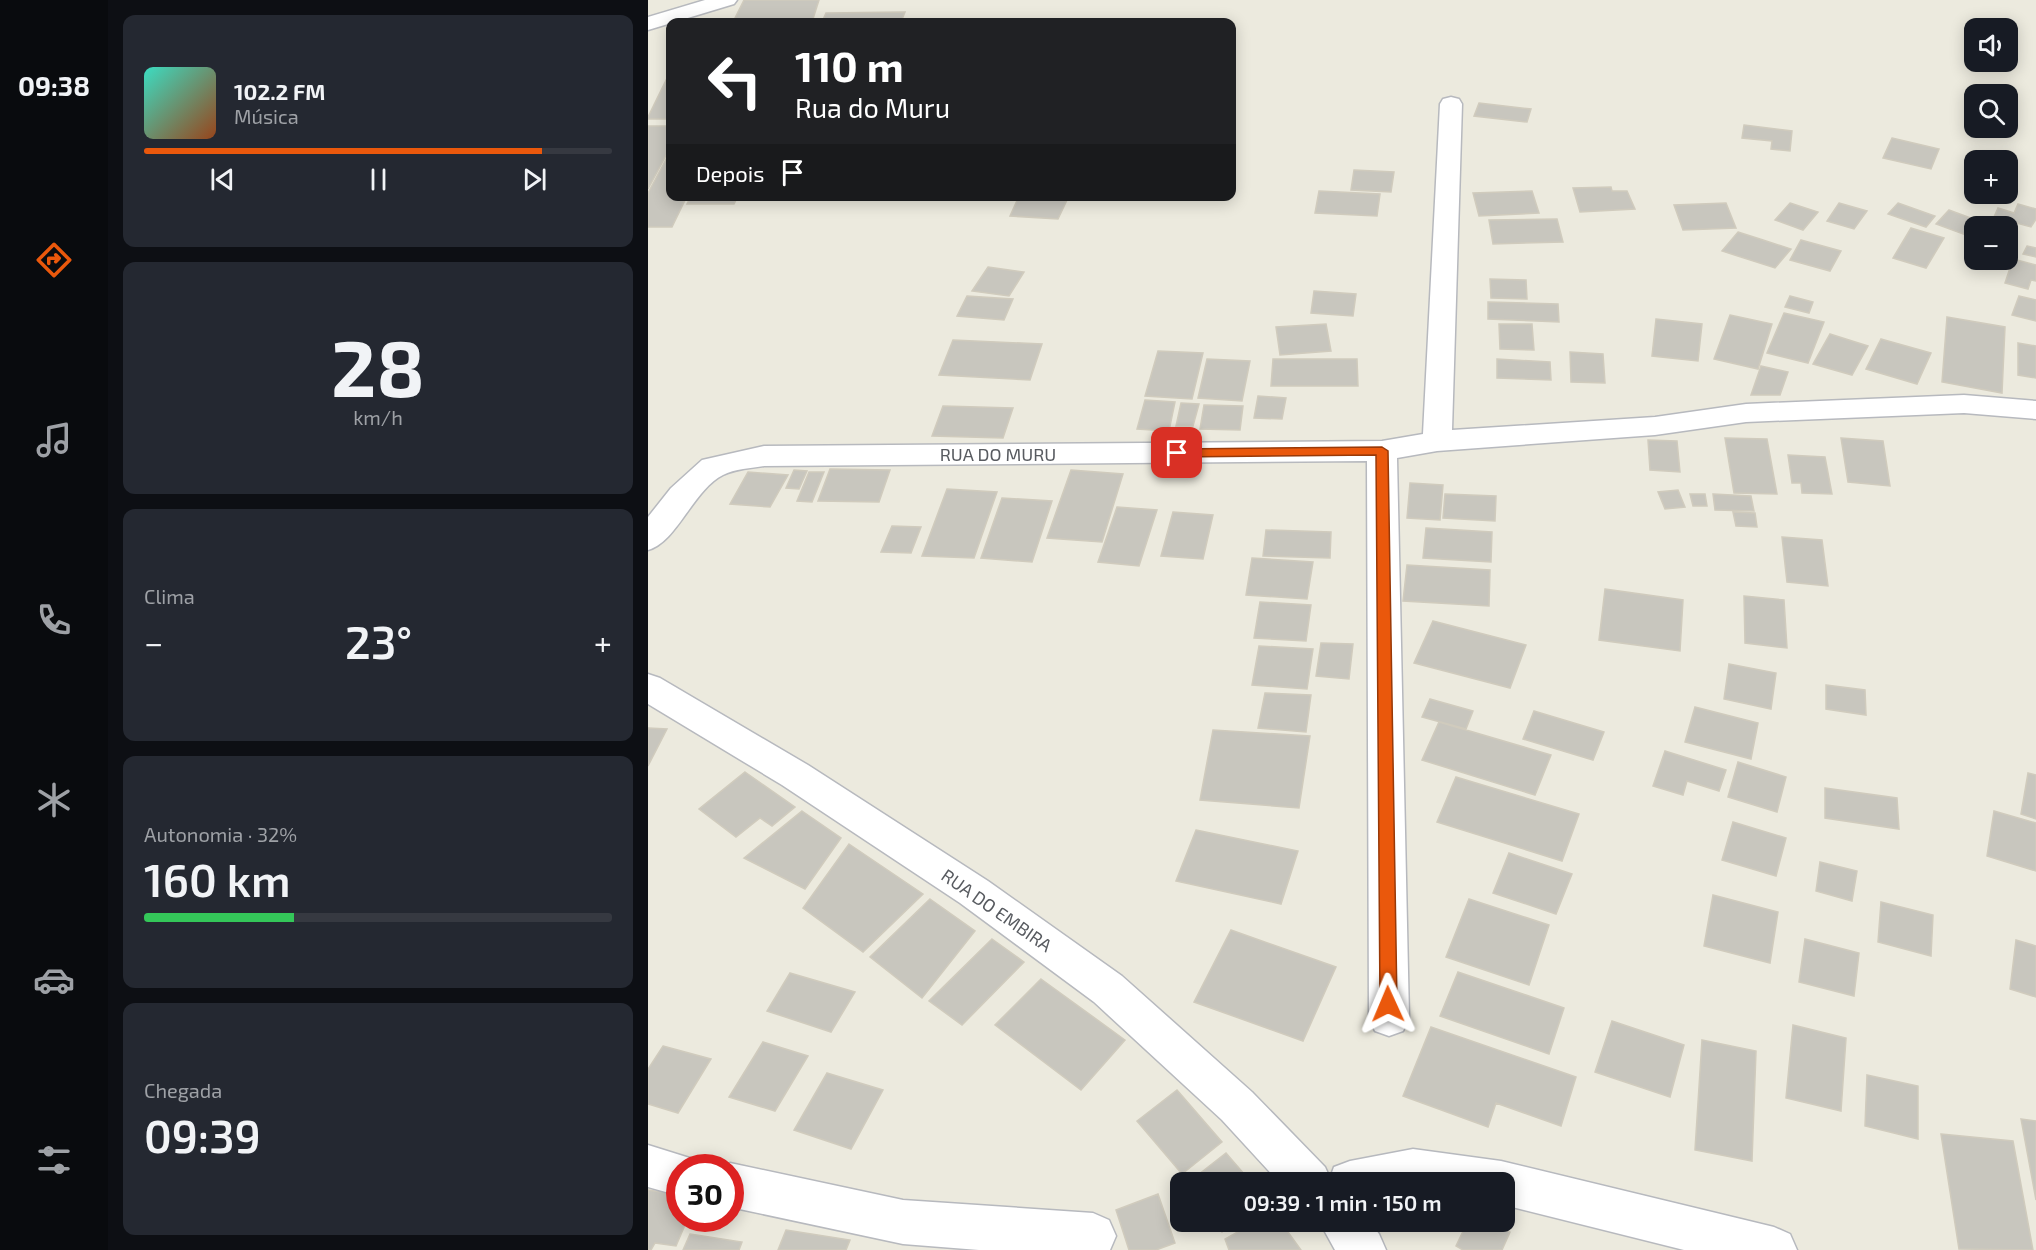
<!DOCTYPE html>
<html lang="pt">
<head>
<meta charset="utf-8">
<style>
	:root { --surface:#171b24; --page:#242831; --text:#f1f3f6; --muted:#9ea1a6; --line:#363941; --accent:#ea580c }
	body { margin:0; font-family:"Exo 2",sans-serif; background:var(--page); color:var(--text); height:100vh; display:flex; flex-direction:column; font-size:22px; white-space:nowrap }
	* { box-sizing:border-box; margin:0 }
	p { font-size:20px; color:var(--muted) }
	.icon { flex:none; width:33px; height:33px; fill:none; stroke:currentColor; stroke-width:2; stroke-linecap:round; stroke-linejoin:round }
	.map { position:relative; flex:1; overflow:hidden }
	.details { display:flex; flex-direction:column; gap:15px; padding:15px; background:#0d0f14; width:540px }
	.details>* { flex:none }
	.guide { position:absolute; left:18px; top:18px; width:570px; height:183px; border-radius:12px; box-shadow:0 3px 15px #0003; background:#202124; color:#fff; overflow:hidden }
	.buttons { position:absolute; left:1316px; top:18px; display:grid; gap:12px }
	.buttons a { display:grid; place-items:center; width:54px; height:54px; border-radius:12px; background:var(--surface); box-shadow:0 3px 15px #0003; font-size:30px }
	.speed { position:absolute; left:18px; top:1154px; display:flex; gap:12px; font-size:30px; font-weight:700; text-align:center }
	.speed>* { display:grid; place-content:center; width:78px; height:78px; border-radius:50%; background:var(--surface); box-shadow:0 3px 15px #0003; line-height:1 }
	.speed .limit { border:9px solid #d22; background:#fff; color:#111 }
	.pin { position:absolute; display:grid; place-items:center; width:51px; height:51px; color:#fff; margin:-26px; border-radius:12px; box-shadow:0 3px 9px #0006 }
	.me { position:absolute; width:66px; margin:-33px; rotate:359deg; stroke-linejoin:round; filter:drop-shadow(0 0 4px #0008) }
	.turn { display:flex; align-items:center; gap:21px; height:126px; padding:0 30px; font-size:27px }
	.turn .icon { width:78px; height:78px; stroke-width:2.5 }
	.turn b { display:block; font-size:42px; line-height:51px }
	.then { display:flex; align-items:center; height:57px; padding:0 30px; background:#0003; gap:12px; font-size:22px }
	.big { font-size:45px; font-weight:600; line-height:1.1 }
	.details .widget { flex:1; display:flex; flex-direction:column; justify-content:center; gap:9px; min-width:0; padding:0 21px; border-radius:12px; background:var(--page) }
	.details .dial { align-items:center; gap:0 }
	.dial b { font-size:78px; line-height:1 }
	.song { display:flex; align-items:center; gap:18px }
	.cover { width:72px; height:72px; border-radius:9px; background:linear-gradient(135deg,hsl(170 70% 55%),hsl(20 70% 35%)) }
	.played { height:6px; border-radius:3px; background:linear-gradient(90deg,var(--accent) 85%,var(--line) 85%) }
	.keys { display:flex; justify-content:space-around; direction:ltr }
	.heat { display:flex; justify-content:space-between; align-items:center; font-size:33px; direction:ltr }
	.charge { height:9px; border-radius:4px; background:linear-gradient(90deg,#34c759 32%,var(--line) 0) }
	.trip { position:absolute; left:522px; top:1172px; width:345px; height:60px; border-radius:12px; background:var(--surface); box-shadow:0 3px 15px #0003; font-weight:600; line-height:60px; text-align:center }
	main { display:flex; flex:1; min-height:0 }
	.menu { display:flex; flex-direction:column; width:108px; justify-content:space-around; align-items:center; background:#090b0e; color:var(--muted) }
	.menu .icon { width:42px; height:42px }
	.menu .selected { color:var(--accent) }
	.menu b { font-size:27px; color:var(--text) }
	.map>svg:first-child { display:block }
	.building { fill:#c8c6be; stroke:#d0cbbd; stroke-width:1.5 }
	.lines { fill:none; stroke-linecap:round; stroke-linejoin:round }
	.minor-casing { stroke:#b7b9be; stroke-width:3 }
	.minor { fill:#fff; fill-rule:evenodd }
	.route { fill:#ea580c; stroke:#983908; stroke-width:1.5 }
	.labels { text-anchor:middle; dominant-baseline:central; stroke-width:4.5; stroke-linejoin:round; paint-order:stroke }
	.street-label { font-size:18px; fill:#585b60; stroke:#fff }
</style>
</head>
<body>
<main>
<nav class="menu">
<b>09:38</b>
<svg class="icon selected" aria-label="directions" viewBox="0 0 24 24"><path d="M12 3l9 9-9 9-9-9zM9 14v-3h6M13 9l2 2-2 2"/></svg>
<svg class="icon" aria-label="music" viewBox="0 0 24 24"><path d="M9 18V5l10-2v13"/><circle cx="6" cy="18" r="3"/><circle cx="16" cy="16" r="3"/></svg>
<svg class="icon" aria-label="phone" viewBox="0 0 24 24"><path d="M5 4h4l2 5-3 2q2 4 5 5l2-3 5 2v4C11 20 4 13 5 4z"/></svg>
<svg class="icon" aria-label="climate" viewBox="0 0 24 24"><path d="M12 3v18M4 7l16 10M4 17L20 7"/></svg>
<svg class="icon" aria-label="car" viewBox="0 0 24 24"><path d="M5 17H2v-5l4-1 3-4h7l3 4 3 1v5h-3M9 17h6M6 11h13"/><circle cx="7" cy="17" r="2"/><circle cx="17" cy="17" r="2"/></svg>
<svg class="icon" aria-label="filters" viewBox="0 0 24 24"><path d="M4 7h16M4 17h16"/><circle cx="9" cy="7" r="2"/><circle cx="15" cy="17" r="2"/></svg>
</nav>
<section class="details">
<div class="widget">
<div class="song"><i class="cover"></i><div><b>102.2 FM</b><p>Música</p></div></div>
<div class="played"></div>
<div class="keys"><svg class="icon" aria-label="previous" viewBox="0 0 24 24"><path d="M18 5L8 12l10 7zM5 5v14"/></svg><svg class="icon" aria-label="pause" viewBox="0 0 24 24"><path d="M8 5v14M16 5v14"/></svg><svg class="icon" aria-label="next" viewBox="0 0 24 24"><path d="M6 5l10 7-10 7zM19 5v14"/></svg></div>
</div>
<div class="widget dial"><b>28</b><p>km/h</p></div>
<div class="widget"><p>Clima</p>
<div class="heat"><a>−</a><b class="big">23°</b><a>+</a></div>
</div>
<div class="widget"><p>Autonomia · 32%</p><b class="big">160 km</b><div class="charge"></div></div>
<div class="widget"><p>Chegada</p><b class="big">09:39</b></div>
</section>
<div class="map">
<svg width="1388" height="1250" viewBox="0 0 1388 1250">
	<rect width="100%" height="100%" fill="#eceade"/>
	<path class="building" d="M96 0H171L164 22H85Z
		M257 12 253 22H174L178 13Z
		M22 72V119H0V117Z
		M831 103 883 109 879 122 826 116Z
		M1096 125 1144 131 1142 151 1123 149 1124 141 1094 138Z
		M0 126H22V148L0 189Z
		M1244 138 1291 149 1283 169 1235 158Z
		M22 152V196H39L24 227H0V193Z
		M706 170 746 172 743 192 703 190Z
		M963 187 964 191H979L987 209 932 212 925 188Z
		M671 191 732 194 729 216 667 213Z
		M884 191 891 213 831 216 825 193Z
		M43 196H90L86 204H39Z
		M371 196H392L420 198 410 219 362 216Z
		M1078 203 1088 228 1035 230 1026 205Z
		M1142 203 1170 212 1155 230 1127 220Z
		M1191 203 1219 211 1206 229 1179 221Z
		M1250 203 1287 216 1278 227 1240 214Z
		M1370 204 1388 209V219L1383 227 1346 217 1350 208 1366 213Z
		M1301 210 1339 224 1337 226H1326V238L1288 224Z
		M909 219 915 242 845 244 841 220Z
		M1263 228 1296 238 1278 268 1245 258Z
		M1090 232 1112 239 1143 249 1127 268 1074 251Z
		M1153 240 1193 251 1182 271 1142 260Z
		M1379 246 1388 248V257L1375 254Z
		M1365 259 1388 265V281L1383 280 1380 289 1357 283Z
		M340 267 376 272 361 296 324 291Z
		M842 279 878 280 879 299 843 298Z
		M666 291 708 294 705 316 663 313Z
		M319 296 365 299 356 320 309 316Z
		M1142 296 1165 302 1161 313 1137 307Z
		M1371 296 1388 300V321L1364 315Z
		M840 302 910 304 911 322 840 319Z
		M1136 313 1176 322 1160 363 1119 353Z
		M1082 315 1124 324 1110 369 1066 359Z
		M1299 317 1357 327 1354 393 1294 382Z
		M1008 319 1054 324 1050 361 1004 356Z
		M678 324 683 351 632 355 628 327Z
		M851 324H884L886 350 852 349Z
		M1182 334 1220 346 1204 375 1165 364Z
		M1233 339 1283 353 1269 384 1218 369Z
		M305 340 394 344 382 380 291 375Z
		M1370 343 1388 346V378L1370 375Z
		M510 351 555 353 544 399 497 396Z
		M922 352 955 354 957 383 923 382Z
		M559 359 602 361 594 401 550 398Z
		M625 359H709L710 386H623Z
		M849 359 902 362 903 380 849 378Z
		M1113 366 1140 372 1132 395H1103Z
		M610 396 638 398 634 419 606 418Z
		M497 400 527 402 521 431 489 429Z
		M533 403 551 404 545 426H528Z
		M556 405 595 406 592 430 552 429Z
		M295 406 365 408 355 438 284 436Z
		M1077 438 1119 439 1129 494 1086 493Z
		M1193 438 1235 441 1242 486 1200 482Z
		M1000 440 1029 441 1032 472 1002 470Z
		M1140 455 1177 457 1184 494 1154 493 1153 483H1144Z
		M182 469 242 470 231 502 170 501Z
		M146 470 159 471 151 489 138 488Z
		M423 470 475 474 454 542 399 538Z
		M100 472 140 475 122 507 82 504Z
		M161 472H176L164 502 149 501Z
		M762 483 795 485 792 520 759 518Z
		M299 489 349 492 326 558 274 556Z
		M1030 490 1037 507 1017 509 1010 492Z
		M797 494 848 496 847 521 795 518Z
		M1042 494H1057L1059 506H1045Z
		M1065 494 1103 496 1106 511 1067 510Z
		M354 498 404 501 384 562 333 558Z
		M469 507 509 510 491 566 450 562Z
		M525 512 565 515 555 559 513 556Z
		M1085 512 1107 513 1109 527 1088 526Z
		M244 526 273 527 263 553 233 552Z
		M778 528 844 532 843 562 775 558Z
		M618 530 683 532 682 558 615 556Z
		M1134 537 1174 540 1180 586 1139 582Z
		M604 558 665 562 659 599 598 595Z
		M759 565 842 570 841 606 755 601Z
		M957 589 1035 600 1032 651 951 640Z
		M1096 596 1136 600 1139 648 1097 643Z
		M612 602 663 605 658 641 606 638Z
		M785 621 878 645 862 688 766 663Z
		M673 643 705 644 701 679 668 676Z
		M611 646 665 649 659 689 604 685Z
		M1081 664 1128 673 1123 709 1076 699Z
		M1178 685 1217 690 1218 715 1178 709Z
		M617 693 663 695 658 732 610 728Z
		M782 699 825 711 818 729 774 717Z
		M1047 707 1110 723 1103 759 1037 742Z
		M886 711 956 732 945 760 875 739Z
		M791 722 903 755 887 795 774 760Z
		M0 728 19 729 0 766Z
		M565 730 662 736 651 808 552 800Z
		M1017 751 1078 770 1071 791 1039 781 1035 795 1005 786Z
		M1090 762 1138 777 1129 812 1080 797Z
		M97 772 147 807 124 826 112 818 88 837 51 809Z
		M1380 773 1388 775V819L1373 814Z
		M808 777 931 814 914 861 789 822Z
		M1177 788 1249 798 1251 829 1177 818Z
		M154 811 193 838 157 889 96 858Z
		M1346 811 1388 823V871L1339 856Z
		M1085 822 1138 838 1128 876 1074 860Z
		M548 830 650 851 633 904 528 881Z
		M201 844 275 894 215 952 155 908Z
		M861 853 924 874 908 914 845 893Z
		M1172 862 1209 871 1204 901 1168 891Z
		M1065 895 1130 912 1122 963 1056 946Z
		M282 899 327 931 274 998 222 957Z
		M821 899 901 925 881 985 798 957Z
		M1233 902 1285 915 1283 956 1230 942Z
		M583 930 688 967 655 1041 546 1002Z
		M344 939 376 962 314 1025 281 1001Z
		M1157 939 1211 953 1206 996 1151 982Z
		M1368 940 1388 946V997L1362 989Z
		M810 972 916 1008 901 1054 792 1016Z
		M142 973 207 992 183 1032 119 1011Z
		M393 979 477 1040 433 1090 347 1025Z
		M964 1021 1036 1045 1022 1097 947 1072Z
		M1145 1025 1198 1038 1193 1111 1138 1098Z
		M783 1027 928 1077 913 1126 848 1103 840 1127 755 1096Z
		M1054 1040 1108 1051 1104 1161 1047 1150Z
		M115 1042 160 1056 127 1111 81 1097Z
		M15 1046 63 1059 30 1113 0 1104V1069Z
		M179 1073 235 1090 203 1149 146 1130Z
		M1219 1075 1270 1086V1139L1217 1126Z
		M529 1090 574 1142 534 1174 489 1121Z
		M1373 1119 1388 1121V1200Z
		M1293 1134 1365 1141 1385 1250 1311 1249Z
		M578 1153 603 1182H541Z
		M0 1190 32 1195V1218H40L28 1246 7 1243 3 1250H0Z
		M510 1194 527 1243 508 1250H481L468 1210Z
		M565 1221H588L574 1232Z
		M609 1221H632L653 1250H581L577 1239Z
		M820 1221H841L862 1232 854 1250H815L808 1246Z
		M138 1230 202 1240 198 1250H130Z
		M42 1234 94 1242 91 1250H35Z"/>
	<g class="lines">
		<defs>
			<path id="minor" d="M57 0H89L86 4 0 30V17Z
				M803 97 811 99 814 104 804 430 1007 417 1098 404 1316 395 1388 401V419L1316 413 1098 422 1007 435 789 451 749 458 761 1018 755 1031 741 1036 727 1031 721 1018 719 461 116 466C104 468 86 469 75 475 45 490 29 542 0 550V517L23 488 54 460 116 446 734 441 775 434 792 104 795 99Z
				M0 674 12 678 160 765 340 881 474 976 604 1092 677 1167 682 1178 686 1167 702 1161 765 1149 853 1161 1126 1227 1142 1234 1149 1250H1036L856 1205V1182H631L574 1120 446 1002 312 903 134 785 0 704Z
				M0 1145 48 1160 51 1167H32V1196L0 1187Z
				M82 1163 255 1200 445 1213 461 1220 468 1236 462 1250H331L255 1244 82 1207V1167H73Z
				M671 1221H721L731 1234 738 1250H687Z"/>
		</defs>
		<use href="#minor" class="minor-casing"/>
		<use href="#minor" class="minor"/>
	</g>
	<path class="route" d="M734 447 740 451 749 1004 746 1009 740 1012 734 1009 732 1004 728 455 529 457 522 453 529 449Z"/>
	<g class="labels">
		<g class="street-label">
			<text x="350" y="454">RUA DO MURU</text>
			<text transform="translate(349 910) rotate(35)">RUA DO EMBIRA</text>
		</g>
	</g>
</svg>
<div class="buttons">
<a><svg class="icon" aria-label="sound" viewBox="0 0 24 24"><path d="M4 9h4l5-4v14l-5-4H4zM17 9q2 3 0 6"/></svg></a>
<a><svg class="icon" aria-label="search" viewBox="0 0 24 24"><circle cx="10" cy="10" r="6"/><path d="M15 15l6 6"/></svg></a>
<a>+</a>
<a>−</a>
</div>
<div class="speed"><div class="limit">30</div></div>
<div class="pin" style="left:529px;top:453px;background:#d93025"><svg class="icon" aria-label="arrive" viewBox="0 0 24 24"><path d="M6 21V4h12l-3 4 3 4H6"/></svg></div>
<svg class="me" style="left:740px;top:1004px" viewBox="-20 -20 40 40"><path d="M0-17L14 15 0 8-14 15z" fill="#ea580c" stroke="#fff" stroke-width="4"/></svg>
<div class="trip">09:39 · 1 min · 150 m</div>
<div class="guide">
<div class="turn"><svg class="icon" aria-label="left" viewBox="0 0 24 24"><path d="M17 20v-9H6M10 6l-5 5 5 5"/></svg><div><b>110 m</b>Rua do Muru</div></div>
<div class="then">Depois<svg class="icon" aria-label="arrive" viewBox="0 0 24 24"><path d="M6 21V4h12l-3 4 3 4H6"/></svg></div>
</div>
</div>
</main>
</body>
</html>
